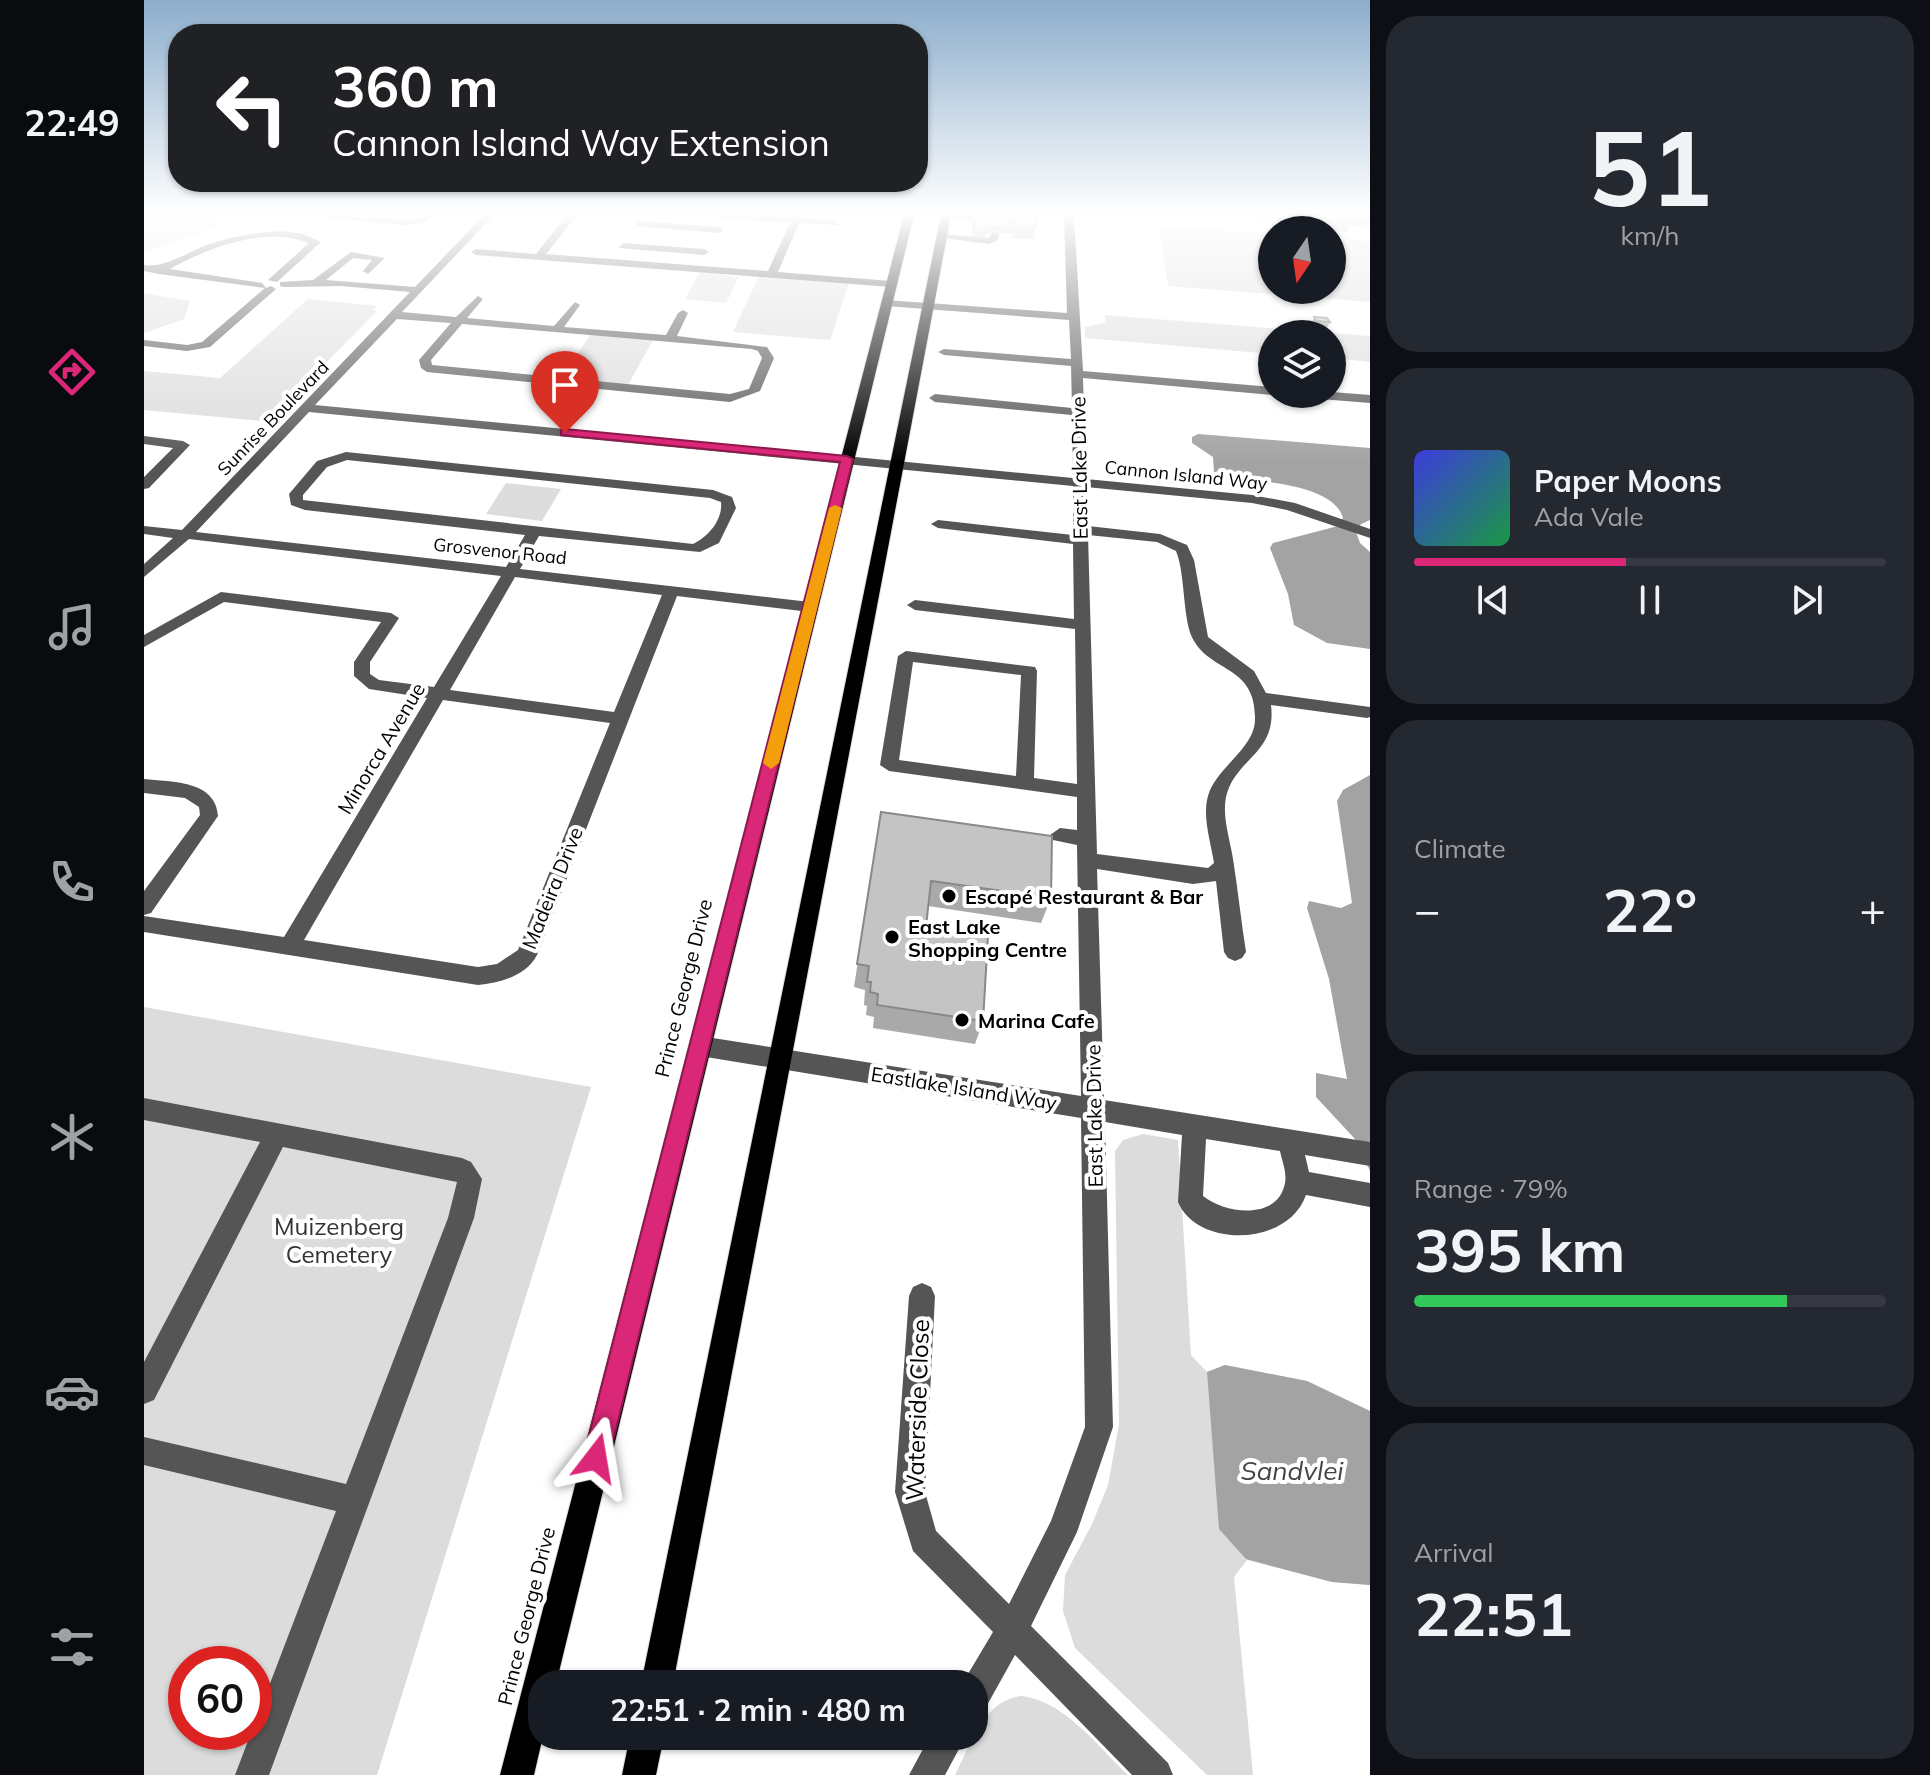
<!DOCTYPE html>
<html lang="en">
<head>
<meta charset="utf-8">
<style>
	:root { --surface:#171b24; --page:#242831; --text:#f1f3f6; --muted:#9ea1a6; --line:#363941; --accent:#db2777 }
	body { margin:0; font-family:Mulish,sans-serif; background:var(--page); color:var(--text); height:100vh; display:flex; flex-direction:column; font-size:30px; white-space:nowrap }
	* { box-sizing:border-box; margin:0 }
	p { font-size:26px; color:var(--muted) }
	.icon { flex:none; width:44px; height:44px; fill:none; stroke:currentColor; stroke-width:2; stroke-linecap:round; stroke-linejoin:round }
	.map { position:relative; flex:1; overflow:hidden }
	.panel { display:flex; flex-direction:column; gap:16px; padding:16px; background:#0d0f14; width:560px }
	.panel>* { flex:none }
	.banner { position:absolute; left:24px; top:24px; width:760px; height:168px; border-radius:32px; box-shadow:0 2px 6px #0004; background:#202124; color:#fff; overflow:hidden }
	.needle { width:52px; rotate:193deg }
	.buttons { position:absolute; left:1114px; top:216px; display:grid; gap:16px }
	.buttons a { display:grid; place-items:center; width:88px; height:88px; border-radius:50%; background:var(--surface); box-shadow:0 2px 6px #0004; font-size:40px }
	.speed { position:absolute; left:24px; top:1646px; display:flex; gap:16px; font-size:40px; font-weight:700; text-align:center }
	.speed>* { display:grid; place-content:center; width:104px; height:104px; border-radius:50%; background:var(--surface); box-shadow:0 2px 6px #0004; line-height:1 }
	.speed .limit { border:12px solid #d22; background:#fff; color:#111 }
	.pin { position:absolute; display:grid; place-items:center; width:68px; height:68px; color:#fff; margin:-82px -34px; border-radius:50% 50% 50% 0; rotate:-45deg; box-shadow:0 0 8px #0007 }
	.pin .icon { rotate:45deg }
	.me { position:absolute; width:88px; margin:-44px; rotate:14deg; stroke-linejoin:round; filter:drop-shadow(0 0 6px #0008) }
	.turn { display:flex; align-items:center; gap:28px; height:168px; padding:0 32px; font-size:36px }
	.turn .icon { width:104px; height:104px; stroke-width:2.5 }
	.turn b { display:block; font-size:56px; line-height:68px }
	.big { font-size:60px; font-weight:700; line-height:1.1 }
	.panel .widget { flex:1; display:flex; flex-direction:column; justify-content:center; gap:12px; min-width:0; padding:0 28px; border-radius:32px; background:var(--page) }
	.panel .dial { align-items:center; gap:0 }
	.dial b { font-size:104px; line-height:1 }
	.song { display:flex; align-items:center; gap:24px }
	.cover { width:96px; height:96px; border-radius:12px; background:linear-gradient(135deg,hsl(240 70% 55%),hsl(140 70% 35%)) }
	.played { height:8px; border-radius:4px; background:linear-gradient(90deg,var(--accent) 45%,var(--line) 45%) }
	.keys { display:flex; justify-content:space-around; direction:ltr }
	.heat { display:flex; justify-content:space-between; align-items:center; font-size:44px; direction:ltr }
	.charge { height:12px; border-radius:6px; background:linear-gradient(90deg,#34c759 79%,var(--line) 0) }
	.trip { position:absolute; left:384px; top:1670px; width:460px; height:80px; border-radius:32px; background:var(--surface); box-shadow:0 2px 6px #0004; font-weight:700; line-height:80px; text-align:center }
	main { display:flex; flex:1; min-height:0 }
	.dock { display:flex; flex-direction:column; width:144px; justify-content:space-around; align-items:center; background:#090b0e; color:var(--muted) }
	.dock .icon { width:56px; height:56px }
	.dock .selected { color:var(--accent) }
	.dock b { font-size:36px; color:var(--text) }
	.map>svg:first-child { display:block }
	.green { fill:#dcdcdc; fill-rule:evenodd }
	.water { fill:#a3a3a3 }
	.lines { fill:none; stroke-linecap:round; stroke-linejoin:round }
	.major-casing { stroke:#dbdbdb; stroke-width:2 }
	.minor { fill:#555; fill-rule:evenodd }
	.major { fill:#000; fill-rule:evenodd }
	.wall { fill:#a9a9a9 }
	.building { fill:#c4c4c4; stroke:#898989; stroke-width:2 }
	.route { fill:#db2777; stroke:#8e194d; stroke-width:2 }
	.slow { fill:#f59e0b }
	.poi-dot { fill:#000; stroke:#fff; stroke-width:3 }
	.labels { text-anchor:middle; dominant-baseline:central; stroke-width:8; stroke-linejoin:round; paint-order:stroke }
	.far-street-label { font-size:18px; fill:#000; stroke:#fff }
	.street-label { font-size:20px; fill:#000; stroke:#fff }
	.poi-label { font-size:20px; font-weight:bold; fill:#000; stroke:#fff; text-anchor:start }
	.near-park-label { font-size:24px; fill:#333; stroke:#fff }
	.near-street-label { font-size:24px; fill:#000; stroke:#fff }
	.near-water-label { font-size:26px; font-style:italic; fill:#444; stroke:#fff }
</style>
</head>
<body>
<main>
<nav class="dock">
<b>22:49</b>
<svg class="icon selected" aria-label="directions" viewBox="0 0 24 24"><path d="M12 3l9 9-9 9-9-9zM9 14v-3h6M13 9l2 2-2 2"/></svg>
<svg class="icon" aria-label="music" viewBox="0 0 24 24"><path d="M9 18V5l10-2v13"/><circle cx="6" cy="18" r="3"/><circle cx="16" cy="16" r="3"/></svg>
<svg class="icon" aria-label="phone" viewBox="0 0 24 24"><path d="M5 4h4l2 5-3 2q2 4 5 5l2-3 5 2v4C11 20 4 13 5 4z"/></svg>
<svg class="icon" aria-label="climate" viewBox="0 0 24 24"><path d="M12 3v18M4 7l16 10M4 17L20 7"/></svg>
<svg class="icon" aria-label="car" viewBox="0 0 24 24"><path d="M5 17H2v-5l4-1 3-4h7l3 4 3 1v5h-3M9 17h6M6 11h13"/><circle cx="7" cy="17" r="2"/><circle cx="17" cy="17" r="2"/></svg>
<svg class="icon" aria-label="filters" viewBox="0 0 24 24"><path d="M4 7h16M4 17h16"/><circle cx="9" cy="7" r="2"/><circle cx="15" cy="17" r="2"/></svg>
</nav>
<div class="map">
<svg width="1226" height="1775" viewBox="0 0 1226 1775">
	<rect width="100%" height="100%" fill="#fff"/>
	<path class="green" d="M0 215H73L72 226 0 253Z
		M1015 226 1128 234V290H1188V238L1226 241V302L1024 286Z
		M556 272 595 277 582 303 541 299Z
		M615 276 705 283 686 340 589 332Z
		M0 293 46 301 40 319 0 333Z
		M164 299 233 306 229 310 233 311 159 386 129 422 0 410V371L76 378Z
		M961 315 1226 336V362L1188 358V334H1128V354L941 338V327L961 323Z
		M446 335 509 340 484 385 417 379Z
		M362 483 417 489 398 521 342 514Z
		M0 1007 447 1087 233 1775H0ZM42 1664H110V1732H42Z
		M999 1134 1034 1140 1047 1355 1063 1372 1081 1365 1163 1381 1226 1411V1585L1188 1582 1103 1560 1090 1577 1109 1775H1063L931 1648 919 1611 921 1575 948 1524 964 1485 975 1424 971 1151 979 1140Z
		M878 1696C922 1702 953 1746 984 1775H811C826 1746 840 1699 878 1696Z"/>
	<path class="water" d="M1054 434 1226 448V520L1217 524 1212 532 1216 543 1226 552V649L1183 643 1150 625 1144 594 1126 548 1129 543 1194 526 1199 518C1189 482 1107 481 1075 477L1070 473 1069 457 1048 443V437Z
		M1226 775V1171L1211 1139 1172 1097V1073L1203 1079 1185 979 1163 908 1165 901 1197 908 1208 903 1193 801 1199 790Z
		M1081 1365 1163 1381 1226 1411V1585L1188 1582 1102 1559 1075 1529 1063 1372Z"/>
	<g class="lines">
		<defs>
			<path id="major" d="M760 215H770L412 1684H398L399 1736 390 1775H356Z
				M797 215H807L529 1684H497Z
				M486 1736H520L512 1775H478Z"/>
		</defs>
		<use href="#major" class="major-casing"/>
		<path class="minor" d="M162 215 261 219 292 215 279 223 261 225Z
			M340 215H350L258 312 312 317 334 296 339 299 323 318 410 326 431 302 436 305 420 327 522 335 534 313 539 310 544 313 533 336 623 347 630 358 616 391 586 402 283 372 277 368 275 360 307 323 253 319 171 405 929 478 928 415 791 402 785 398 791 394 928 408 927 366 800 355 794 352 800 349 927 359 925 320 742 306 737 303 742 300 923 313 920 215H930L939 371 1128 387V394H1131L1128 395 939 378 942 479 1108 495 1151 503 1226 529V538L1143 510 1108 503 942 487 944 526 1016 534 1043 545 1050 560 1064 637 1110 671 1122 693 1226 707V717L1223 718 1127 705C1133 754 1091 758 1082 797 1078 817 1086 839 1089 859 1094 890 1097 921 1102 952L1098 958 1091 961 1084 958 1080 952 1072 881 1049 884 953 869 960 1100 1226 1142V1166L1161 1155 1165 1172 1226 1183V1207L1162 1195C1144 1247 1053 1248 1034 1202L1038 1135 961 1122 969 1427 933 1532 887 1626 1024 1763 1029 1775H988L871 1655 842 1707 830 1711V1684H818L849 1632 769 1551 751 1492 765 1296 769 1287 778 1283 787 1287 791 1296 781 1492 792 1531 865 1604 907 1521 941 1427 937 1118 556 1056 548 1053 545 1046 548 1039 556 1036 937 1096 933 845 909 840 906 835 916 828 933 830V797L745 771 736 765 754 656 762 651 891 667 893 671 890 778 933 784 931 629 771 610 763 605 771 600 930 619 929 544 794 528 787 524 794 520 929 535V486L165 412 52 532 362 567 381 535 161 510 147 505 145 494 173 461 202 452 569 490 588 497 592 508 575 543 556 552 395 536 376 569 666 602 674 607 666 612 533 596 393 955C382 976 356 983 334 985L0 932V916L140 937 283 698 225 689 210 676V662L237 622 80 602 0 647V635L77 592 247 613 255 618 226 662V674L235 680 290 687 357 576 45 539 0 577V564L29 538 0 534V526L38 530 266 292 197 286 140 287 136 286V282L169 280 207 252 241 258 224 274 219 271 228 260 209 258 182 280 271 287ZM318 324 608 349 614 351 618 358 605 389 586 394 288 365 287 360ZM203 460 566 498 577 502C579 520 564 537 549 544L159 500V495L183 467ZM944 535 1013 542 1032 551C1042 575 1038 622 1050 641 1069 673 1112 666 1111 719 1111 749 1072 767 1064 796 1058 817 1067 843 1070 863L1064 868 953 854ZM371 577 518 595 470 712 306 690ZM769 662 877 675 872 776 755 760ZM299 700 466 723 374 950 353 964 334 967 160 940ZM1062 1139 1136 1151C1138 1161 1143 1172 1141 1183 1134 1221 1081 1214 1059 1196Z
			M423 215H433L402 254 624 271 646 223 575 218 570 215H659L658 218 692 220 695 225 655 223 634 272 747 281 752 284 747 287 332 255 327 252 332 249 392 254Z
			M798 215H849L856 223 851 226 845 221 802 219Z
			M495 221 575 227 580 230 575 233 492 226Z
			M850 230 855 233 854 240 845 244 792 237 797 234 844 238Z
			M136 231 159 234 177 242 133 282 124 280 165 243C122 226 65 247 26 269L118 283 122 288 127 286 132 289 66 347 43 351 0 346V340L43 345 58 342 121 288 15 274 0 271V265C23 268 44 251 66 244 89 236 112 233 136 231Z
			M479 243 560 249 565 252 560 255 475 248Z
			M1188 392 1226 395V403L1164 398 1158 394Z
			M0 436 39 441 46 445 5 488 0 489V477L29 448 0 444Z
			M0 779C27 782 72 780 74 816L7 913 0 915V891L56 815 55 807 41 798 0 793Z
			M0 1098 318 1158 327 1162 338 1179 330 1218 125 1775H91L192 1511 0 1465V1437L202 1484 304 1218 313 1182 139 1147 10 1400 0 1404V1362L116 1142 0 1120Z
			M786 1736H822L801 1775H765Z"/>
		<use href="#major" class="major"/>
	</g>
	<path class="wall" d="M831 215 844 217 870 219 871 215H893L890 239 868 238 869 234 842 233 841 238 828 237Z
		M1114 215H1142L1139 222 1116 220Z
		M1155 215H1226V227L1206 225 1203 232 1156 229 1153 221Z
		M1170 317 1186 322 1183 328H1169L1168 323Z
		M737 812 907 898 897 923 784 906 782 927 839 1021 831 1044 729 1028 730 1017 722 1015 723 1006 720 1005 721 990 710 987Z"/>
	<path class="building" d="M831 215H845L844 217 870 219V229L843 227 842 233 829 232Z
		M871 215H893L892 228 870 226Z
		M1159 215H1205L1208 221 1160 217Z
		M1170 317 1183 318 1186 322 1172 321Z
		M737 812 908 836 907 898 787 881 782 927 844 936 839 1021 733 1005 734 994 726 992 727 982H723L725 966 713 964Z"/>
	<linearGradient id="sky" x2="0" y2="1"><stop stop-color="#8cadcc"/><stop offset="0.46" stop-color="#fff"/><stop offset="1" stop-color="#fff" stop-opacity="0"/></linearGradient>
	<rect width="1226" height="463" fill="url(#sky)"/>
	<path class="route" d="M421 429 703 456 709 459 465 1458 462 1468 452 1471 443 1468 439 1458 696 462 417 435V430Z"/>
	<path class="slow" d="M691 505 698 508 635 763 627 769 619 763 685 508Z"/>
	<g class="poi-dot">
		<circle cx="805" cy="896" r="8"/>
		<circle cx="748" cy="937" r="8"/>
		<circle cx="818" cy="1020" r="8"/>
	</g>
	<g class="labels">
		<g class="far-street-label">
			<text transform="translate(129 418) rotate(-46)">Sunrise Boulevard</text>
			<text transform="translate(1042 475) rotate(6)">Cannon Island Way</text>
			<text transform="translate(356 551) rotate(6)">Grosvenor Road</text>
		</g>
		<g class="street-label">
			<text transform="translate(935 468) rotate(-91)">East Lake Drive</text>
			<text transform="translate(237 748) rotate(-59)">Minorca Avenue</text>
			<text transform="translate(408 888) rotate(-68)">Madeira Drive</text>
			<text transform="translate(539 988) rotate(-76)">Prince George Drive</text>
			<text transform="translate(820 1088) rotate(9)">Eastlake Island Way</text>
			<text transform="translate(950 1116) rotate(-91)">East Lake Drive</text>
			<text transform="translate(382 1616) rotate(-76)">Prince George Drive</text>
		</g>
		<g class="poi-label">
			<text x="821" y="896">Escapé Restaurant &amp; Bar</text>
			<text x="764" y="926">East Lake<tspan x="764" dy="23">Shopping Centre</tspan></text>
			<text x="834" y="1020">Marina Cafe</text>
		</g>
		<g class="near-park-label">
			<text x="195" y="1226">Muizenberg<tspan x="195" dy="28">Cemetery</tspan></text>
		</g>
		<g class="near-street-label">
			<text transform="translate(773 1410) rotate(-88)">Waterside Close</text>
		</g>
		<g class="near-water-label">
			<text x="1148" y="1470">Sandvlei</text>
		</g>
	</g>
</svg>
<div class="buttons">
<a><svg class="needle" viewBox="-14 -14 28 28"><path d="M0-13l5 13h-10z" fill="#e53935"/><path d="M0 13l5-13h-10z" fill="#9ea1a6"/></svg></a>
<a><svg class="icon" aria-label="layers" viewBox="0 0 24 24"><path d="M12 4l9 5-9 5-9-5zM3 14l9 5 9-5"/></svg></a>
</div>
<div class="speed"><div class="limit">60</div></div>
<div class="pin" style="left:421px;top:433px;background:#d93025"><svg class="icon" aria-label="arrive" viewBox="0 0 24 24"><path d="M6 21V4h12l-3 4 3 4H6"/></svg></div>
<svg class="me" style="left:452px;top:1458px" viewBox="-20 -20 40 40"><path d="M0-17L14 15 0 8-14 15z" fill="#db2777" stroke="#fff" stroke-width="4"/></svg>
<div class="trip">22:51 · 2 min · 480 m</div>
<div class="banner">
<div class="turn"><svg class="icon" aria-label="left" viewBox="0 0 24 24"><path d="M17 20v-9H6M10 6l-5 5 5 5"/></svg><div><b>360 m</b>Cannon Island Way Extension</div></div>
</div>
</div>
<section class="panel">
<div class="widget dial"><b>51</b><p>km/h</p></div>
<div class="widget">
<div class="song"><i class="cover"></i><div><b>Paper Moons</b><p>Ada Vale</p></div></div>
<div class="played"></div>
<div class="keys"><svg class="icon" aria-label="previous" viewBox="0 0 24 24"><path d="M18 5L8 12l10 7zM5 5v14"/></svg><svg class="icon" aria-label="pause" viewBox="0 0 24 24"><path d="M8 5v14M16 5v14"/></svg><svg class="icon" aria-label="next" viewBox="0 0 24 24"><path d="M6 5l10 7-10 7zM19 5v14"/></svg></div>
</div>
<div class="widget"><p>Climate</p>
<div class="heat"><a>−</a><b class="big">22°</b><a>+</a></div>
</div>
<div class="widget"><p>Range · 79%</p><b class="big">395 km</b><div class="charge"></div></div>
<div class="widget"><p>Arrival</p><b class="big">22:51</b></div>
</section>
</main>
</body>
</html>
